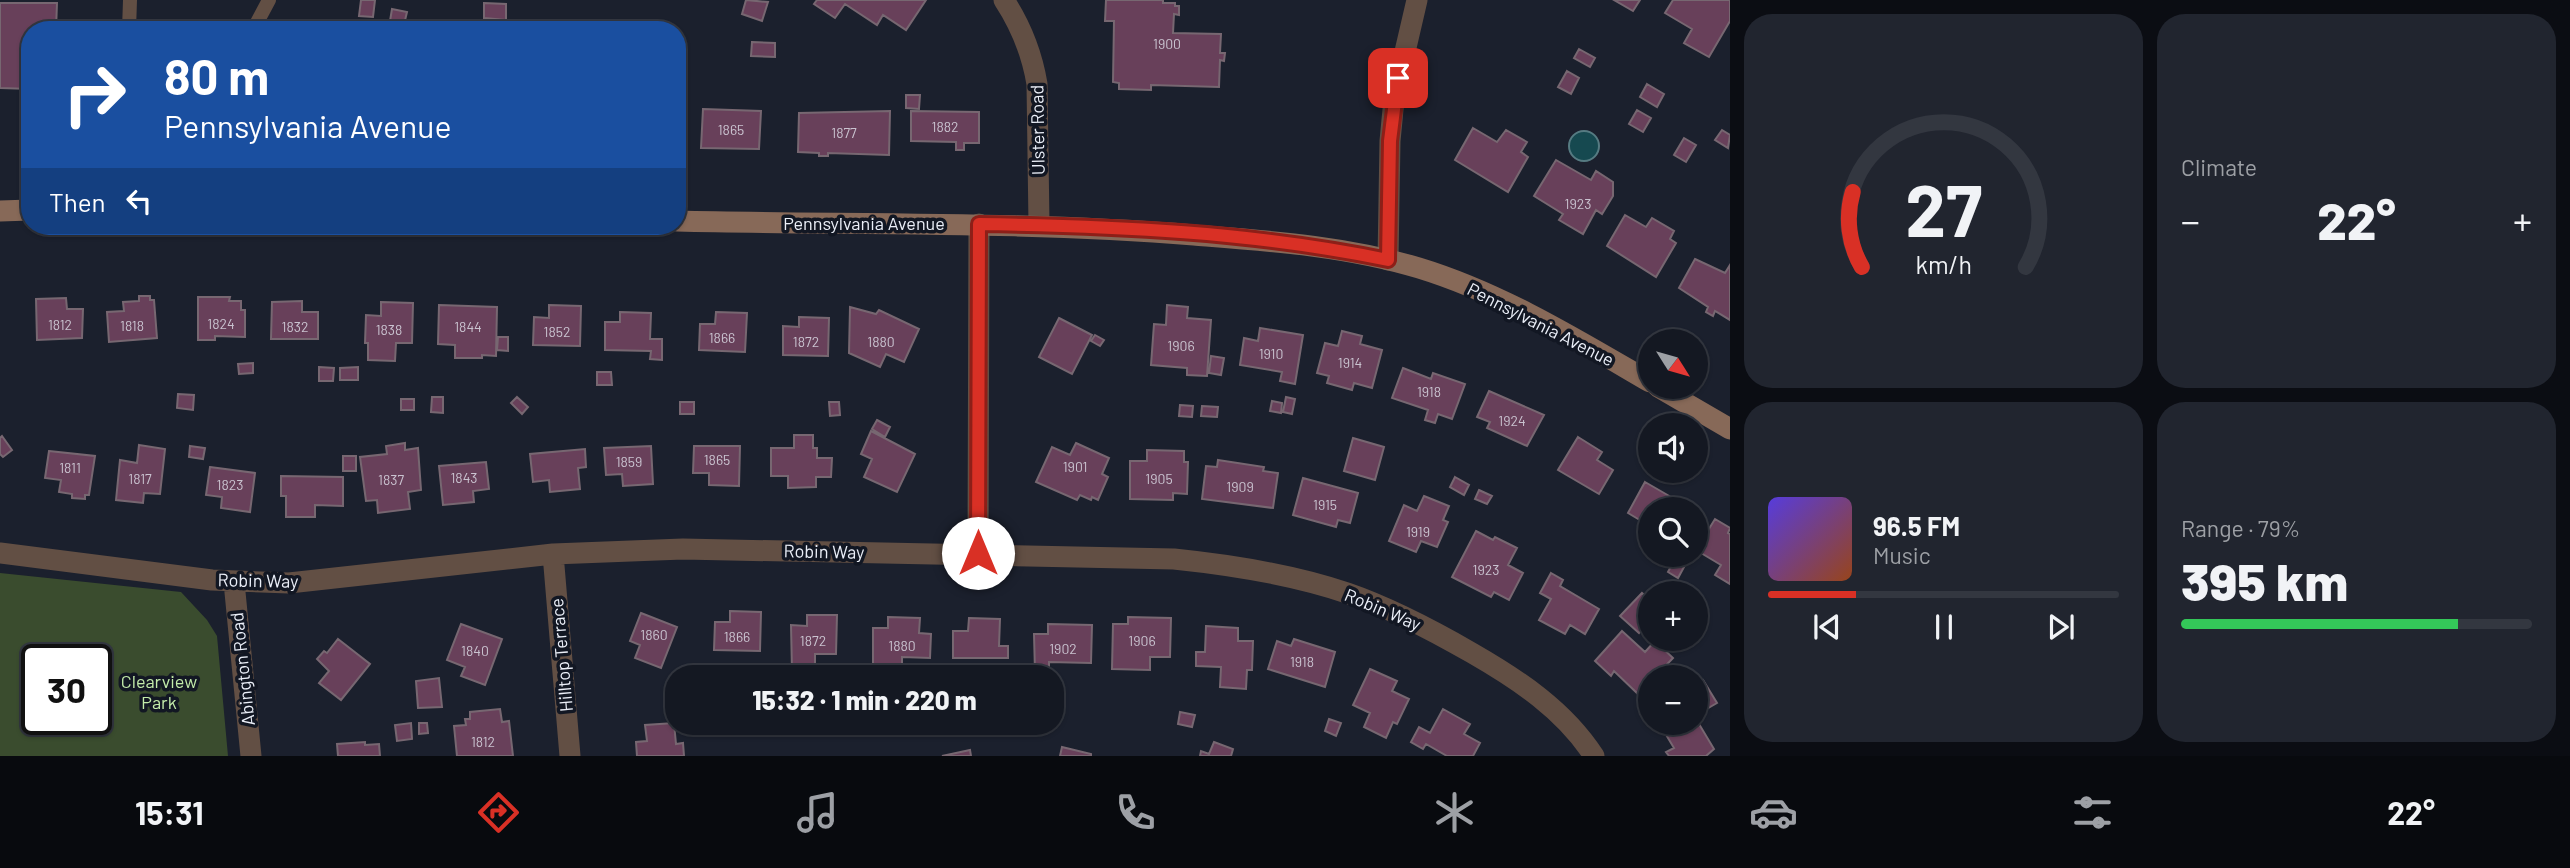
<!DOCTYPE html>
<html lang="en">
<head>
<meta charset="utf-8">
<style>
	:root { --surface:#141822; --page:#21252f; --text:#f1f3f6; --muted:#9da0a5; --line:#333740; --accent:#d93025 }
	body { margin:0; font-family:Barlow,sans-serif; background:var(--page); color:var(--text); height:100vh; display:flex; flex-direction:column; font-size:26px; white-space:nowrap }
	* { box-sizing:border-box; margin:0 }
	p { font-size:23px; color:var(--muted) }
	.icon { flex:none; width:38px; height:38px; fill:none; stroke:currentColor; stroke-width:2; stroke-linecap:round; stroke-linejoin:round }
	.map { position:relative; flex:1; overflow:hidden }
	.details { display:flex; flex-direction:column; gap:14px; padding:14px; background:#0b0d13; width:840px }
	.details>* { flex:none }
	.hud { position:absolute; left:21px; top:21px; width:665px; height:214px; border-radius:28px; box-shadow:0 2px 5px #0004,0 0 0 2px var(--line); background:#1a4fa0; color:#fff; overflow:hidden }
	.needle { width:46px; rotate:127deg }
	.buttons { position:absolute; left:1638px; top:329px; display:grid; gap:14px }
	.buttons a { display:grid; place-items:center; width:70px; height:70px; border-radius:50%; background:var(--surface); box-shadow:0 2px 5px #0004,0 0 0 2px var(--line); font-size:35px }
	.speed { position:absolute; left:21px; top:644px; display:flex; gap:14px; font-size:35px; font-weight:700; text-align:center }
	.speed>* { display:grid; place-content:center; width:91px; height:91px; border-radius:50%; background:var(--surface); box-shadow:0 2px 5px #0004,0 0 0 2px var(--line); line-height:1 }
	.speed .limit { border:4px solid #111; border-radius:10px; background:#fff; color:#111 }
	.pin { position:absolute; display:grid; place-items:center; width:60px; height:60px; color:#fff; margin:-30px; border-radius:14px; box-shadow:0 4px 10px #0006 }
	.me { position:absolute; width:77px; margin:-38px; rotate:0deg; stroke-linejoin:round; filter:drop-shadow(0 0 5px #0008) }
	.turn { display:flex; align-items:center; gap:24px; height:147px; padding:0 28px; font-size:32px }
	.turn .icon { width:91px; height:91px; stroke-width:2.5 }
	.turn b { display:block; font-size:49px; line-height:60px }
	.then { display:flex; align-items:center; height:66px; padding:0 28px; background:#0003; gap:14px; font-size:26px }
	.big { font-size:52px; font-weight:800; line-height:1.1 }
	.details .tile { flex:1; display:flex; flex-direction:column; justify-content:center; gap:10px; min-width:0; padding:0 24px; border-radius:28px; background:var(--page) }
	.details .dial { align-items:center; gap:0 }
	.dial svg { height:182px; overflow:visible; fill:none; stroke:var(--line); stroke-width:7; stroke-linecap:round; text-anchor:middle }
	.dial text { fill:var(--text); stroke:none }
	.song { display:flex; align-items:center; gap:21px }
	.cover { width:84px; height:84px; border-radius:10px; background:linear-gradient(135deg,hsl(250 70% 55%),hsl(20 70% 35%)) }
	.played { height:7px; border-radius:4px; background:linear-gradient(90deg,var(--accent) 25%,var(--line) 25%) }
	.keys { display:flex; justify-content:space-around; direction:ltr }
	.heat { display:flex; justify-content:space-between; align-items:center; font-size:38px; direction:ltr }
	.charge { height:10px; border-radius:5px; background:linear-gradient(90deg,#34c759 79%,var(--line) 0) }
	.details .tiles { flex:1; display:grid; gap:14px; grid-template-columns:repeat(2,1fr) }
	.trip { position:absolute; left:665px; top:665px; width:399px; height:70px; border-radius:28px; background:var(--surface); box-shadow:0 2px 5px #0004,0 0 0 2px var(--line); font-weight:800; line-height:70px; text-align:center }
	.tabs { display:flex; height:112px; justify-content:space-around; align-items:center; background:#080a0e; color:var(--muted) }
	.tabs .icon { width:49px; height:49px }
	.tabs .selected { color:var(--accent) }
	.tabs b { font-size:32px; color:var(--text) }
	main { display:flex; flex:1; min-height:0 }
	.map>svg:first-child { display:block }
	.green { fill:#3a4c2e; fill-rule:evenodd }
	.water { fill:#164950; stroke:#567b82; stroke-width:2 }
	.building { fill:#68405a; stroke:#776771; stroke-width:2 }
	.lines { fill:none; stroke-linecap:round; stroke-linejoin:round }
	.lane { stroke:#624f44; stroke-width:14 }
	.street { stroke:#624f44; stroke-width:21 }
	.secondary { stroke:#876958; stroke-width:21 }
	.route-casing { stroke:#8d1f18; stroke-width:18 }
	.route { stroke:#d93025; stroke-width:12 }
	.labels { text-anchor:middle; dominant-baseline:central; stroke-width:7; stroke-linejoin:round; paint-order:stroke }
	.number-label { font-size:14px; fill:#cac3d0 }
	.street-label { font-size:18px; fill:#ebeff8; stroke:#121723 }
	.park-label { font-size:18px; fill:#c3ecaa; stroke:#121723 }
</style>
</head>
<body>
<main>
<div class="map">
<svg width="1730" height="756" viewBox="0 0 1730 756">
	<rect width="100%" height="100%" fill="#1b202d"/>
	<path class="green" d="M0 573 181 592 207 620 217 636 228 756H0ZM37 660H96V719H37Z"/>
	<path class="water" d="M1569 146a15 15 0 1 1 30 0a15 15 0 1 1-30 0Z"/>
	<path class="building" d="M361 0H375L373 17 359 16Z
		M746 0 768 2 762 21 742 14Z
		M817 0H926L906 30 883 15 877 25 845 4 835 18 814 4Z
		M1106 0H1163V3H1175V6H1179V15L1174 14 1173 33 1221 34 1220 53H1225L1224 61 1220 60 1219 87 1151 85V90L1119 89V83L1113 82 1114 21H1105Z
		M1614 0H1640L1633 11Z
		M1673 0H1730V21L1709 57 1684 43 1692 29 1665 13Z
		M0 3H57L56 30H30V89L0 88Z
		M484 3 506 4V20L484 18Z
		M392 9 407 12 403 29 389 27Z
		M752 42 775 43V57L751 56Z
		M1579 49 1595 58 1590 67 1574 58Z
		M1567 71 1579 78 1571 94 1558 87Z
		M1647 84 1664 94 1657 107 1640 97Z
		M906 95H920L919 109 906 108Z
		M703 109 761 111 759 149 701 148Z
		M1637 110 1651 118 1643 132 1629 124Z
		M890 111 889 155 828 153V156H819V153L798 152 799 113Z
		M911 111 979 112V143H964V150H956V142L911 141Z
		M1473 128 1497 142 1506 130 1527 142 1521 152 1528 157 1508 192 1455 160Z
		M1722 130 1730 135 1728 148 1715 140Z
		M1684 138 1696 145 1686 162 1674 155Z
		M1556 160 1591 180 1596 171 1613 182V196L1602 214 1596 210 1583 234 1559 220 1563 214 1534 196Z
		M1625 215 1646 227 1652 218 1674 231 1670 239 1676 243 1656 277 1607 246Z
		M1695 259 1725 273 1730 265V320L1715 311 1713 316 1706 312 1708 307 1679 288Z
		M139 296H150V300H154L157 338 109 342 107 312 124 311 123 302 139 301Z
		M198 297H230L229 301H241V310H245V337L215 336V340H198Z
		M66 298 67 309H83L82 338 37 340 36 299Z
		M302 301V312H318V339H271L272 302Z
		M381 302 413 303 412 343H396L395 361 368 360V343H365L366 315 381 316Z
		M439 305 497 307 496 356 482 355V358H455V345L438 344Z
		M549 305 581 306 580 346 533 345 534 317 549 318Z
		M1167 305 1188 307 1187 318 1211 320 1207 376 1187 375V368L1151 365 1154 324 1166 325Z
		M850 307 876 314 879 310 919 329 904 362 886 354 880 367 849 353Z
		M620 312 651 313 650 339H662V360L650 359 651 351 605 350V322H620Z
		M716 312 747 313 745 352 699 350 700 324H715Z
		M799 317 829 318 828 356 783 355V326L799 327Z
		M1059 318 1092 335 1072 374 1039 357Z
		M1260 328 1303 335 1295 384 1280 381 1282 372 1240 365 1244 338 1258 341Z
		M1342 331 1362 336 1360 344 1382 350 1372 388 1354 383 1352 390 1327 383 1329 376 1317 373 1325 343 1338 346Z
		M1095 335 1104 340 1100 346 1091 341Z
		M498 337H508V351L497 350Z
		M1211 356 1224 358 1221 375 1209 373Z
		M253 363V373L239 374 238 364Z
		M319 367 334 368 333 381H319Z
		M358 367V380H340V368Z
		M1403 368 1431 379 1433 373 1465 384 1452 419 1438 414 1435 423 1425 420 1428 410 1392 398Z
		M597 372H611L612 385H597Z
		M1489 391 1544 415 1527 446 1487 428 1490 422 1477 417Z
		M178 394 194 395 193 410 177 408Z
		M432 397H443V413L431 412Z
		M517 397 528 407 522 414 511 403Z
		M1286 397 1295 399 1292 414 1283 412Z
		M401 399H414V410H401Z
		M1272 401 1282 403 1281 413 1270 411Z
		M680 402H694V414H680Z
		M829 402H839L840 415 830 416Z
		M1180 405 1193 406 1192 417 1179 416Z
		M1202 406 1218 407 1217 417 1201 416Z
		M877 420 890 427 885 437 872 429Z
		M871 431 915 454 897 492 864 477 872 459 861 454Z
		M794 435H813V448H817V458H832L831 477H816V487L788 488V476H771V448H794Z
		M2 436 12 450 3 457 0 454V438Z
		M1578 437 1602 452 1597 460 1613 470 1599 494 1558 470Z
		M1353 438 1384 447 1375 480 1344 471Z
		M405 443V450L418 448 421 490 408 492 410 509 378 513 377 500 366 501 360 457 387 454 386 446Z
		M1076 443 1109 458 1102 474 1108 477 1098 500 1092 497 1091 500 1080 495 1077 500 1036 482 1052 447 1070 455Z
		M139 445 165 449 160 494 144 493 143 503 116 500 120 460 137 463Z
		M190 446 205 448 203 459 189 457Z
		M651 446 653 484 623 486 622 474 606 475 604 448Z
		M694 446H740L739 486 709 485V473H693Z
		M585 449 586 467 578 468 580 489 550 492 549 480 533 482 530 454Z
		M1147 450 1184 451V462H1188L1187 494 1173 493V500L1130 499V461H1147Z
		M49 451 95 456 89 495H85V499L72 498V494L59 492 61 480 45 478Z
		M343 456H356V471H343Z
		M1218 460 1264 467 1263 471 1278 473 1273 508 1202 499 1206 466 1217 467Z
		M486 462 489 489 473 491 474 502 443 505 439 466Z
		M210 467 255 473 250 512 221 508 222 497 206 495Z
		M281 476 343 477V506L315 505V517H286V496H281Z
		M1455 477 1469 485 1464 495 1450 487Z
		M1303 478 1358 493 1350 523 1338 520 1336 527 1293 515Z
		M1645 482 1671 497 1667 504 1676 509H1650V526L1628 513Z
		M1479 490 1492 496 1487 504 1475 499Z
		M1424 496 1449 506 1443 520 1448 522 1437 547 1421 541 1416 552 1389 541 1404 505 1417 511Z
		M1715 519 1730 528 1728 533 1730 534V584L1715 575 1721 565 1696 550Z
		M1476 531 1493 540 1495 537 1517 548 1508 565 1523 573 1509 600 1494 592 1491 597 1452 577Z
		M1656 555H1669L1671 556 1666 564 1655 557Z
		M1675 559 1685 565 1678 578 1668 572Z
		M1551 573 1563 580 1560 586 1599 609 1585 634 1570 625 1565 634 1539 620 1551 599 1540 593Z
		M1642 593 1650 600V620L1639 633 1620 616Z
		M730 611 761 612 760 651 714 650 715 622H730Z
		M641 613 677 627 661 668 635 658 640 645 630 641Z
		M807 615H837L836 654H815V671H792L791 625 807 626Z
		M888 617 920 618 919 633 931 634 930 658 902 657V674H873V628H888Z
		M1128 617 1171 618 1170 657H1150V670L1112 669 1113 624H1128Z
		M969 618 1000 619 999 646H1008V658H953V631H968Z
		M461 624 502 639 485 685 461 676 465 667 447 660Z
		M1048 624 1092 625 1091 663 1049 662V672H1035L1034 634H1048Z
		M1206 626 1238 628V641H1253L1252 670H1247L1246 689 1220 687 1221 667 1196 666V652H1205Z
		M1622 631 1645 652 1655 641 1673 658 1655 677H1650V683L1639 695 1614 671 1611 676 1595 661Z
		M338 639 370 664 341 700 319 683 329 671 317 659 324 651 327 653Z
		M1294 639 1335 652 1325 687 1268 669 1277 641 1291 646Z
		M1370 669 1397 681 1392 691 1409 699 1397 724 1393 722 1386 738 1364 727 1370 713 1353 705Z
		M439 678 442 707 418 708 416 681Z
		M1703 680 1717 703 1696 715V684Z
		M500 709 502 722 509 721 513 756H457L454 726 466 725 465 719H470V712Z
		M1443 709 1470 724 1464 734 1480 743 1473 756H1447L1426 744 1423 749 1411 742 1419 727 1430 733Z
		M1180 712 1195 715 1192 727 1178 724Z
		M1329 719 1341 723 1336 736 1325 731Z
		M1696 719 1714 749 1706 756H1669L1666 752 1674 748 1659 723H1696Z
		M411 723 412 739 397 741 395 725Z
		M419 723H427L428 733 419 734Z
		M674 723 676 744 683 743 684 756H637L636 742 647 741 645 725Z
		M995 723H1015L1016 731 996 733Z
		M365 742V745L379 744 380 756H338L337 744Z
		M1214 742 1233 749 1231 756H1200L1201 751 1209 754Z
		M1062 747 1091 754V756H1060Z
		M970 750 971 756H942Z"/>
	<g class="lines">
		<path class="lane" d="M129 30 130 0
			M253 30 269 0"/>
		<path class="street" d="M1004 0C1021 26 1032 54 1037 84L1039 225
			M1388 260 1390 141 1394 99 1417 0
			M0 553 212 580 289 583 553 554 683 549 1174 559C1232 565 1291 574 1347 593 1391 608 1432 630 1472 653 1519 680 1564 710 1594 756
			M978 553 979 224
			M553 554 570 756
			M234 582 251 756"/>
		<path class="secondary" d="M0 211 30 210
			M677 221C850 225 1022 221 1194 235 1270 241 1346 246 1419 268 1501 293 1576 339 1650 382
			M1658 387 1730 429"/>
	</g>
	<g class="lines">
		<defs>
			<path id="route" d="M978 553 979 224C1115 226 1254 232 1388 260L1390 141 1398 78"/>
		</defs>
		<use href="#route" class="route-casing"/>
		<use href="#route" class="route"/>
	</g>
	<g class="labels">
		<g class="number-label">
			<text x="1167" y="43">1900</text>
			<text x="945" y="126">1882</text>
			<text x="731" y="129">1865</text>
			<text x="844" y="132">1877</text>
			<text x="1578" y="203">1923</text>
			<text x="221" y="323">1824</text>
			<text x="60" y="324">1812</text>
			<text x="132" y="325">1818</text>
			<text x="295" y="326">1832</text>
			<text x="468" y="326">1844</text>
			<text x="389" y="329">1838</text>
			<text x="557" y="331">1852</text>
			<text x="722" y="337">1866</text>
			<text x="806" y="341">1872</text>
			<text x="881" y="341">1880</text>
			<text x="1181" y="345">1906</text>
			<text x="1271" y="353">1910</text>
			<text x="1350" y="362">1914</text>
			<text x="1429" y="391">1918</text>
			<text x="1512" y="420">1924</text>
			<text x="717" y="459">1865</text>
			<text x="629" y="461">1859</text>
			<text x="1075" y="466">1901</text>
			<text x="70" y="467">1811</text>
			<text x="464" y="477">1843</text>
			<text x="140" y="478">1817</text>
			<text x="1159" y="478">1905</text>
			<text x="391" y="479">1837</text>
			<text x="230" y="484">1823</text>
			<text x="1240" y="486">1909</text>
			<text x="1325" y="504">1915</text>
			<text x="1418" y="531">1919</text>
			<text x="1486" y="569">1923</text>
			<text x="654" y="634">1860</text>
			<text x="737" y="636">1866</text>
			<text x="813" y="640">1872</text>
			<text x="1142" y="640">1906</text>
			<text x="902" y="645">1880</text>
			<text x="1063" y="648">1902</text>
			<text x="475" y="650">1840</text>
			<text x="1302" y="661">1918</text>
			<text x="483" y="741">1812</text>
		</g>
		<g class="street-label">
			<text transform="translate(1037 130) rotate(-91)">Ulster Road</text>
			<text x="864" y="223">Pennsylvania Avenue</text>
			<text transform="translate(1541 324) rotate(27)">Pennsylvania Avenue</text>
			<text transform="translate(824 551) rotate(1)">Robin Way</text>
			<text transform="translate(258 580) rotate(1)">Robin Way</text>
			<text transform="translate(1383 609) rotate(23)">Robin Way</text>
			<text transform="translate(561 655) rotate(-95)">Hilltop Terrace</text>
			<text transform="translate(242 669) rotate(-96)">Abington Road</text>
		</g>
		<g class="park-label">
			<text x="159" y="681">Clearview<tspan x="159" dy="21">Park</tspan></text>
		</g>
	</g>
</svg>
<div class="buttons">
<a><svg class="needle" viewBox="-14 -14 28 28"><path d="M0-13l5 13h-10z" fill="#e53935"/><path d="M0 13l5-13h-10z" fill="#9da0a5"/></svg></a>
<a><svg class="icon" aria-label="sound" viewBox="0 0 24 24"><path d="M4 9h4l5-4v14l-5-4H4zM17 9q2 3 0 6"/></svg></a>
<a><svg class="icon" aria-label="search" viewBox="0 0 24 24"><circle cx="10" cy="10" r="6"/><path d="M15 15l6 6"/></svg></a>
<a>+</a>
<a>−</a>
</div>
<div class="speed"><div class="limit">30</div></div>
<div class="pin" style="left:1398px;top:78px;background:#d93025"><svg class="icon" aria-label="arrive" viewBox="0 0 24 24"><path d="M6 21V4h12l-3 4 3 4H6"/></svg></div>
<svg class="me" style="left:978px;top:553px" viewBox="-20 -20 40 40"><circle r="19" fill="#fff"/><path d="M0-13L10 11 0 6-10 11z" fill="#d93025"/></svg>
<div class="trip">15:32 · 1 min · 220 m</div>
<div class="hud">
<div class="turn"><svg class="icon" aria-label="right" viewBox="0 0 24 24"><path d="M7 20v-9h11M14 6l5 5-5 5"/></svg><div><b>80 m</b>Pennsylvania Avenue</div></div>
<div class="then">Then<svg class="icon" aria-label="left" viewBox="0 0 24 24"><path d="M17 20v-9H6M10 6l-5 5 5 5"/></svg></div>
</div>
</div>
<section class="details">
<div class="tiles">
<div class="tile dial"><svg viewBox="0 0 100 80">
<path d="M14 69A42 42 0 1 1 86 69"/>
<path d="M14 69A42 42 0 0 1 10 36" stroke="#d93025"/>
<text x="50" y="56" font-size="32" font-weight="700">27</text>
<text x="50" y="72" font-size="11">km/h</text>
</svg></div>
<div class="tile"><p>Climate</p>
<div class="heat"><a>−</a><b class="big">22°</b><a>+</a></div>
</div>
<div class="tile">
<div class="song"><i class="cover"></i><div><b>96.5 FM</b><p>Music</p></div></div>
<div class="played"></div>
<div class="keys"><svg class="icon" aria-label="previous" viewBox="0 0 24 24"><path d="M18 5L8 12l10 7zM5 5v14"/></svg><svg class="icon" aria-label="pause" viewBox="0 0 24 24"><path d="M8 5v14M16 5v14"/></svg><svg class="icon" aria-label="next" viewBox="0 0 24 24"><path d="M6 5l10 7-10 7zM19 5v14"/></svg></div>
</div>
<div class="tile"><p>Range · 79%</p><b class="big">395 km</b><div class="charge"></div></div>
</div>
</section>
</main>
<nav class="tabs">
<b>15:31</b>
<svg class="icon selected" aria-label="directions" viewBox="0 0 24 24"><path d="M12 3l9 9-9 9-9-9zM9 14v-3h6M13 9l2 2-2 2"/></svg>
<svg class="icon" aria-label="music" viewBox="0 0 24 24"><path d="M9 18V5l10-2v13"/><circle cx="6" cy="18" r="3"/><circle cx="16" cy="16" r="3"/></svg>
<svg class="icon" aria-label="phone" viewBox="0 0 24 24"><path d="M5 4h4l2 5-3 2q2 4 5 5l2-3 5 2v4C11 20 4 13 5 4z"/></svg>
<svg class="icon" aria-label="climate" viewBox="0 0 24 24"><path d="M12 3v18M4 7l16 10M4 17L20 7"/></svg>
<svg class="icon" aria-label="car" viewBox="0 0 24 24"><path d="M5 17H2v-5l4-1 3-4h7l3 4 3 1v5h-3M9 17h6M6 11h13"/><circle cx="7" cy="17" r="2"/><circle cx="17" cy="17" r="2"/></svg>
<svg class="icon" aria-label="filters" viewBox="0 0 24 24"><path d="M4 7h16M4 17h16"/><circle cx="9" cy="7" r="2"/><circle cx="15" cy="17" r="2"/></svg>
<b>22°</b>
</nav>
</body>
</html>
